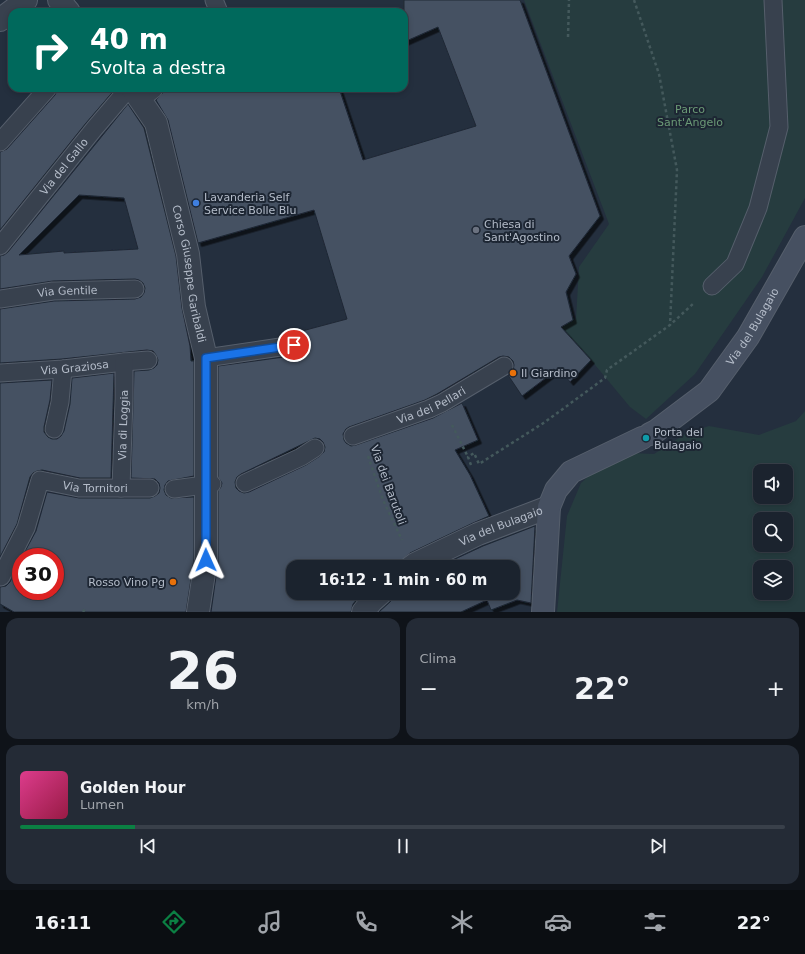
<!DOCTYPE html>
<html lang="it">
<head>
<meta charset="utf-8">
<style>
	:root { --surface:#1b232e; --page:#242b36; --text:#f1f3f6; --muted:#a0a4aa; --line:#39404a; --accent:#0b8043 }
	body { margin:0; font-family:"DejaVu Sans",sans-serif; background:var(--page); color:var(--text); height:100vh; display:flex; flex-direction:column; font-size:15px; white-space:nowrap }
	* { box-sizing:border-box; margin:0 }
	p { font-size:13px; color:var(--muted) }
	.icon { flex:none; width:22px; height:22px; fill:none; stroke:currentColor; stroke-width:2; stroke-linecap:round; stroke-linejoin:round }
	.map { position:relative; height:612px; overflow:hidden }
	.side { display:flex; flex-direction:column; gap:6px; padding:6px; background:#0f1319; flex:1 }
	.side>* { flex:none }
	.hud { position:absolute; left:8px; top:8px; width:400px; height:84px; border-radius:12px; box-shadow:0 2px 6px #0003,0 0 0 1px var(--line); background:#00695c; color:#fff; overflow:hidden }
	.buttons { position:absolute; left:753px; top:464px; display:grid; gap:8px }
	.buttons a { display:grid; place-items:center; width:40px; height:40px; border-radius:8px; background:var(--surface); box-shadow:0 2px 6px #0003,0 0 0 1px var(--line); font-size:20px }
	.speed { position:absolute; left:12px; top:548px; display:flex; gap:8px; font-size:20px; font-weight:700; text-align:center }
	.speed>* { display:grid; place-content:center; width:52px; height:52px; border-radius:50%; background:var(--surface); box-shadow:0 2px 6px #0003,0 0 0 1px var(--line); line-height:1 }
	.speed .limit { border:6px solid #d22; background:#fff; color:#111 }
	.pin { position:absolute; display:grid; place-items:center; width:34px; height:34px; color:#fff; margin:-17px; border:2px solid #fff; border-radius:50%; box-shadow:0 1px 4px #0007 }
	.me { position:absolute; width:44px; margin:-22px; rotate:359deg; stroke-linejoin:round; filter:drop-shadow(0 0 3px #0008) }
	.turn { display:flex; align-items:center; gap:14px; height:84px; padding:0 16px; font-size:18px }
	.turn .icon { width:52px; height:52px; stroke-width:2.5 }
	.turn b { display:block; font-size:28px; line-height:34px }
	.big { font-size:30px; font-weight:700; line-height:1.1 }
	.side .tile { flex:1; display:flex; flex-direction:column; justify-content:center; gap:6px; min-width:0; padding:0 14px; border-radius:12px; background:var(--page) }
	.side .dial { align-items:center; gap:0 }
	.dial b { font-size:52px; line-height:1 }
	.song { display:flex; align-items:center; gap:12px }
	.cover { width:48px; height:48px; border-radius:6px; background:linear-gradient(135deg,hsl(330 70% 55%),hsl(340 70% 35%)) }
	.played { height:4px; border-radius:2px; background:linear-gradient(90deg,var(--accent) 15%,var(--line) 15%) }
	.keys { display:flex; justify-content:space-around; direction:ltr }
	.heat { display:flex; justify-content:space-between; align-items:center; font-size:22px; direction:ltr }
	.side .tiles { flex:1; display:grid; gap:6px; grid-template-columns:1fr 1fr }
	.tile:last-child { grid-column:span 2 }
	.trip { position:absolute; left:286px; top:560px; width:234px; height:40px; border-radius:12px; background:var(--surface); box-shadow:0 2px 6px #0003,0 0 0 1px var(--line); font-weight:700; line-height:40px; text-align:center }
	.tab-bar { display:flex; height:64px; justify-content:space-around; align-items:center; background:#0b0e12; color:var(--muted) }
	.tab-bar .icon { width:28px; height:28px }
	.tab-bar .current { color:var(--accent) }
	.tab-bar b { font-size:18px; color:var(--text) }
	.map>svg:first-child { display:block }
	.green { fill:#263c3f; fill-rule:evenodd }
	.building { fill:#455162; stroke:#1f2835; fill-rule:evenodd; filter:url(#shadow) }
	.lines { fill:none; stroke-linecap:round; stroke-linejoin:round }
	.lane-casing { stroke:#565f6c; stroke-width:19 }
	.street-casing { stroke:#565f6c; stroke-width:24 }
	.secondary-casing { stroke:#565f6c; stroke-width:24 }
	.path { stroke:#44595c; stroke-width:2.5; stroke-dasharray:3 3; stroke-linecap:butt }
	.lane { stroke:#38414e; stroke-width:17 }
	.street { stroke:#38414e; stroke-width:22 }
	.secondary { stroke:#465061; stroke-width:22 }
	.route-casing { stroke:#114b97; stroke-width:10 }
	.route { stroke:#1a73e8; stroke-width:7 }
	.shop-dot { fill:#3f7fe0; stroke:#1d2633; stroke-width:1.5 }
	.worship-dot { fill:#6b7280; stroke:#1d2633; stroke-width:1.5 }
	.food-dot { fill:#e8710a; stroke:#1d2633; stroke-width:1.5 }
	.culture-dot { fill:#0f9aa8; stroke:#1d2633; stroke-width:1.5 }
	.labels { text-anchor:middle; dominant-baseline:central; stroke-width:4; stroke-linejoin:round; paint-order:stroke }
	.park-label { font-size:11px; fill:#6b9a76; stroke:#1d2633 }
	.street-label { font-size:11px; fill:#b4bcc9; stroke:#1d2633 }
	.poi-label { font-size:11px; fill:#b4bcc9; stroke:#1d2633; text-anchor:start }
</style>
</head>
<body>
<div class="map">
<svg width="805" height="612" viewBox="0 0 805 612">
	<defs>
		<filter id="shadow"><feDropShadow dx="3.5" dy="3.5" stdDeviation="0" flood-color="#0009"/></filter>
	</defs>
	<rect width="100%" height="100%" fill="#242f3e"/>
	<path class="green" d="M524 0H805V198L762 277 695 374 646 419 630 407 591 360 561 327 576 319 579 267 609 224Z
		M805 411V612H557L567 516 581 483 603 463 631 453 654 454 685 434 709 426 759 435 796 421ZM760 471H786V497H760ZM760 519H786V545H760ZM760 567H786V593H760Z"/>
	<path class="building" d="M404 0H520L600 216 569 256 576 274 566 292 573 320 561 327 591 360 570 382 559 368 522 396 508 375 513 371 514 365 513 361 509 357 503 356 499 357 437 394 425 400 349 427 346 429 343 434 344 440 346 443 351 446 356 445 433 418 462 403 478 440 455 450 470 475 489 516 473 523 410 553 400 562 399 567H293V593H362L353 604 351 612H211L218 562V491L221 487 222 483 218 477V366L284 357 303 356 304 344 302 331 347 319 314 210 198 243 168 120 156 100 163 93 164 88H339L363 160 476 126 438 27 404 42ZM315 438 320 439 323 442 325 447 324 452 320 456 306 465 249 492 244 493 239 491 236 488 235 482 237 477 241 474Z
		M58 88H116L86 123 0 230V152L7 149 55 95Z
		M128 104 144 128 176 256 182 308 190 346 191 361H194V476L168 481 165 485 164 490 166 495 171 498 194 497V559L186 612H14L0 604V587L6 586 10 582 21 560V591H55V557H22L36 531 47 492 79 498H150L155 496 159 493 160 488 159 483 155 479 131 478 134 371 149 370 154 368 157 365 158 360 156 355 153 351 147 350 62 359 0 363V309L54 301 135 299 141 297 144 293 145 288 143 283 139 280 135 279 53 281 0 289V256L4 255 8 252ZM79 195 124 198 138 249 64 253V251L19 255Z
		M114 373 111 478H80L42 470 37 471 33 473 30 477 17 524 0 557V383L52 380 50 400 44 427V432L48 437 52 439H57L61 436 64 431 70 404 72 378Z
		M535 526 531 603 517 600 491 610 487 600 461 612H379L390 602 393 597V593H513V567H438L483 546Z"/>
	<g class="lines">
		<defs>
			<g id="lane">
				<path d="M214 0 219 12"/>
				<path d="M140 100 154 89"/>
				<path d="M0 142 48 88"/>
				<path id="s1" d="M0 246 94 129 129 88"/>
				<path d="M712 286 735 264 758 208 779 127 773 0"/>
				<path id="s2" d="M0 299 53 291 135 289"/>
				<path d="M206 358 294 345"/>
				<path id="s3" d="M0 373 63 369 124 362 148 360"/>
				<path d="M54 429 60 402 63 369"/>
				<path id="s4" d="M353 436 429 409 442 403 504 366"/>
				<path d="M245 483 301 457 315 448"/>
				<path id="s5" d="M121 488 124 399V362"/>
				<path d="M174 489 212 484"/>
				<path id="s6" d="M1 577 26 528 40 480 79 488H150"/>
			</g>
			<g id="street">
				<path d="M59 0 69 12"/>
				<path d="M0 20 26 0"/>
				<path id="s7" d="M132 88 156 123 188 254 194 307 206 358V560L198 612"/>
				<path id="s8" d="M411 567 415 564 478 534 549 507"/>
				<path d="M363 612 372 601 381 593"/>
			</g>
			<g id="secondary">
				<path id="s9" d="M650 434 656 431 709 391 748 337 805 237"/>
				<path d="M543 612 549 507 556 490 571 472 642 438"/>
			</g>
		</defs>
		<use href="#lane" class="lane-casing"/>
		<use href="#street" class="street-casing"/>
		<use href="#secondary" class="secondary-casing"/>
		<path class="path" d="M634 0 659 74 677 170 670 325
			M568 37 569 0
			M452 425 468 457
			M368 456 383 500 402 540
			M471 465 468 457 474 453 479 464 545 422 605 378 607 370 670 325 694 303
			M83 612 85 609"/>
		<use href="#lane" class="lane"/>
		<use href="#street" class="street"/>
		<use href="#secondary" class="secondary"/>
	</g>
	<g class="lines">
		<defs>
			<path id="route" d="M206 560V358L294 345"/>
		</defs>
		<use href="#route" class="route-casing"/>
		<use href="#route" class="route"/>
	</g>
	<circle class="shop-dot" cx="196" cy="203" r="4"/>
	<circle class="worship-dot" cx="476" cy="230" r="4"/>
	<g class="food-dot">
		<circle cx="513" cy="373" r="4"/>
		<circle cx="173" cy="582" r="4"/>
	</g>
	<circle class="culture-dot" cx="646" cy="438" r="4"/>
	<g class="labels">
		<g class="park-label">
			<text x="690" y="109">Parco<tspan x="690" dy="13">Sant'Angelo</tspan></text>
		</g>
		<g class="street-label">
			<text stroke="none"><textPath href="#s1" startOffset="102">Via del Gallo</textPath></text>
			<text stroke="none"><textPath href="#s7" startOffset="197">Corso Giuseppe Garibaldi</textPath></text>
			<text stroke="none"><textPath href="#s2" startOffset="68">Via Gentile</textPath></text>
			<text stroke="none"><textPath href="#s9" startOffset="151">Via del Bulagaio</textPath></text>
			<text stroke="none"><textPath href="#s3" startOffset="75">Via Graziosa</textPath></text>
			<text stroke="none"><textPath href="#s4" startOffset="84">Via dei Pellari</textPath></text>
			<text stroke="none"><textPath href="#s5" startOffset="63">Via di Loggia</textPath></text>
			<text transform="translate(388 485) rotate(70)">Via dei Barutoli</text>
			<text stroke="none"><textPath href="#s6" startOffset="161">Via Tornitori</textPath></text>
			<text stroke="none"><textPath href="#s8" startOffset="99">Via del Bulagaio</textPath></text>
		</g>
		<g class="poi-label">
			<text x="204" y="197">Lavanderia Self<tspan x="204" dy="13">Service Bolle Blu</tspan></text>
			<text x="484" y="224">Chiesa di<tspan x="484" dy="13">Sant'Agostino</tspan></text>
			<text x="521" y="373">Il Giardino</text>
			<text x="654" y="432">Porta del<tspan x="654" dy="13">Bulagaio</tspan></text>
			<text x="165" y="582" text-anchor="end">Rosso Vino Pg</text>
		</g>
	</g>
</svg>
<div class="buttons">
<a><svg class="icon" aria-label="sound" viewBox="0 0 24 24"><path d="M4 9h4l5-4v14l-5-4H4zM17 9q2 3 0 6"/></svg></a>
<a><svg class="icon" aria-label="search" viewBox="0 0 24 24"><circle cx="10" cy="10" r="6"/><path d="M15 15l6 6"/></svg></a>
<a><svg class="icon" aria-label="layers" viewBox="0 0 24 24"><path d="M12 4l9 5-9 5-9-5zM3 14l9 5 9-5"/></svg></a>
</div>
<div class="speed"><div class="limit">30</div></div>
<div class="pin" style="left:294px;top:345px;background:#d93025"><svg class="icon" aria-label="arrive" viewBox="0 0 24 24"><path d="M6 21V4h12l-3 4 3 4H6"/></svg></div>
<svg class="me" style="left:206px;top:560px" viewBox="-20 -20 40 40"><path d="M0-17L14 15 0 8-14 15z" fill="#1a73e8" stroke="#fff" stroke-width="4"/></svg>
<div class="trip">16:12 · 1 min · 60 m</div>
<div class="hud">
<div class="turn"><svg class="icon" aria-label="right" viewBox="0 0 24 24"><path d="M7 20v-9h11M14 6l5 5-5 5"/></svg><div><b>40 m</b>Svolta a destra</div></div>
</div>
</div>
<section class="side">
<div class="tiles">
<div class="tile dial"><b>26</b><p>km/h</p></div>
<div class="tile"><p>Clima</p>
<div class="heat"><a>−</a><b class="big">22°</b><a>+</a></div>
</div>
<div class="tile">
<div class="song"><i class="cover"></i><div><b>Golden Hour</b><p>Lumen</p></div></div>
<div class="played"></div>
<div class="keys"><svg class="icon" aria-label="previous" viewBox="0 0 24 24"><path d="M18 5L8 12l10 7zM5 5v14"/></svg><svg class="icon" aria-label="pause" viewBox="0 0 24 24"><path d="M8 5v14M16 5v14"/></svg><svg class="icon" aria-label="next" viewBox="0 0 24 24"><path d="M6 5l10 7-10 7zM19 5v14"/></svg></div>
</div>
</div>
</section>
<nav class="tab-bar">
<b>16:11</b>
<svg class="icon current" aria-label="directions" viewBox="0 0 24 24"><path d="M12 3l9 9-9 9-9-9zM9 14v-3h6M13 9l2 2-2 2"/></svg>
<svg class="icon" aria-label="music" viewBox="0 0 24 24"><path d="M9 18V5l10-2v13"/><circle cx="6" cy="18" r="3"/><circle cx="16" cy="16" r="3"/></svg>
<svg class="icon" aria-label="phone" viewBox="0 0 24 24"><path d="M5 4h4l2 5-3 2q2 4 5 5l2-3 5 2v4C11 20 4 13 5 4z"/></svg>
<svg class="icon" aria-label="climate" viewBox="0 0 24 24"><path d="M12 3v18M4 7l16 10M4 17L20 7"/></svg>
<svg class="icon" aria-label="car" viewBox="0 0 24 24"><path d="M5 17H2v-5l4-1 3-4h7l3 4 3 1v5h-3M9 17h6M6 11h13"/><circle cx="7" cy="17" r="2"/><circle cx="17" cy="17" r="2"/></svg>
<svg class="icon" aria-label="filters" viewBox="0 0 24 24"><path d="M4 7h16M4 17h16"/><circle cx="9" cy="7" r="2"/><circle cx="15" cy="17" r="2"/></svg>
<b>22°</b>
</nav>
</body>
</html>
